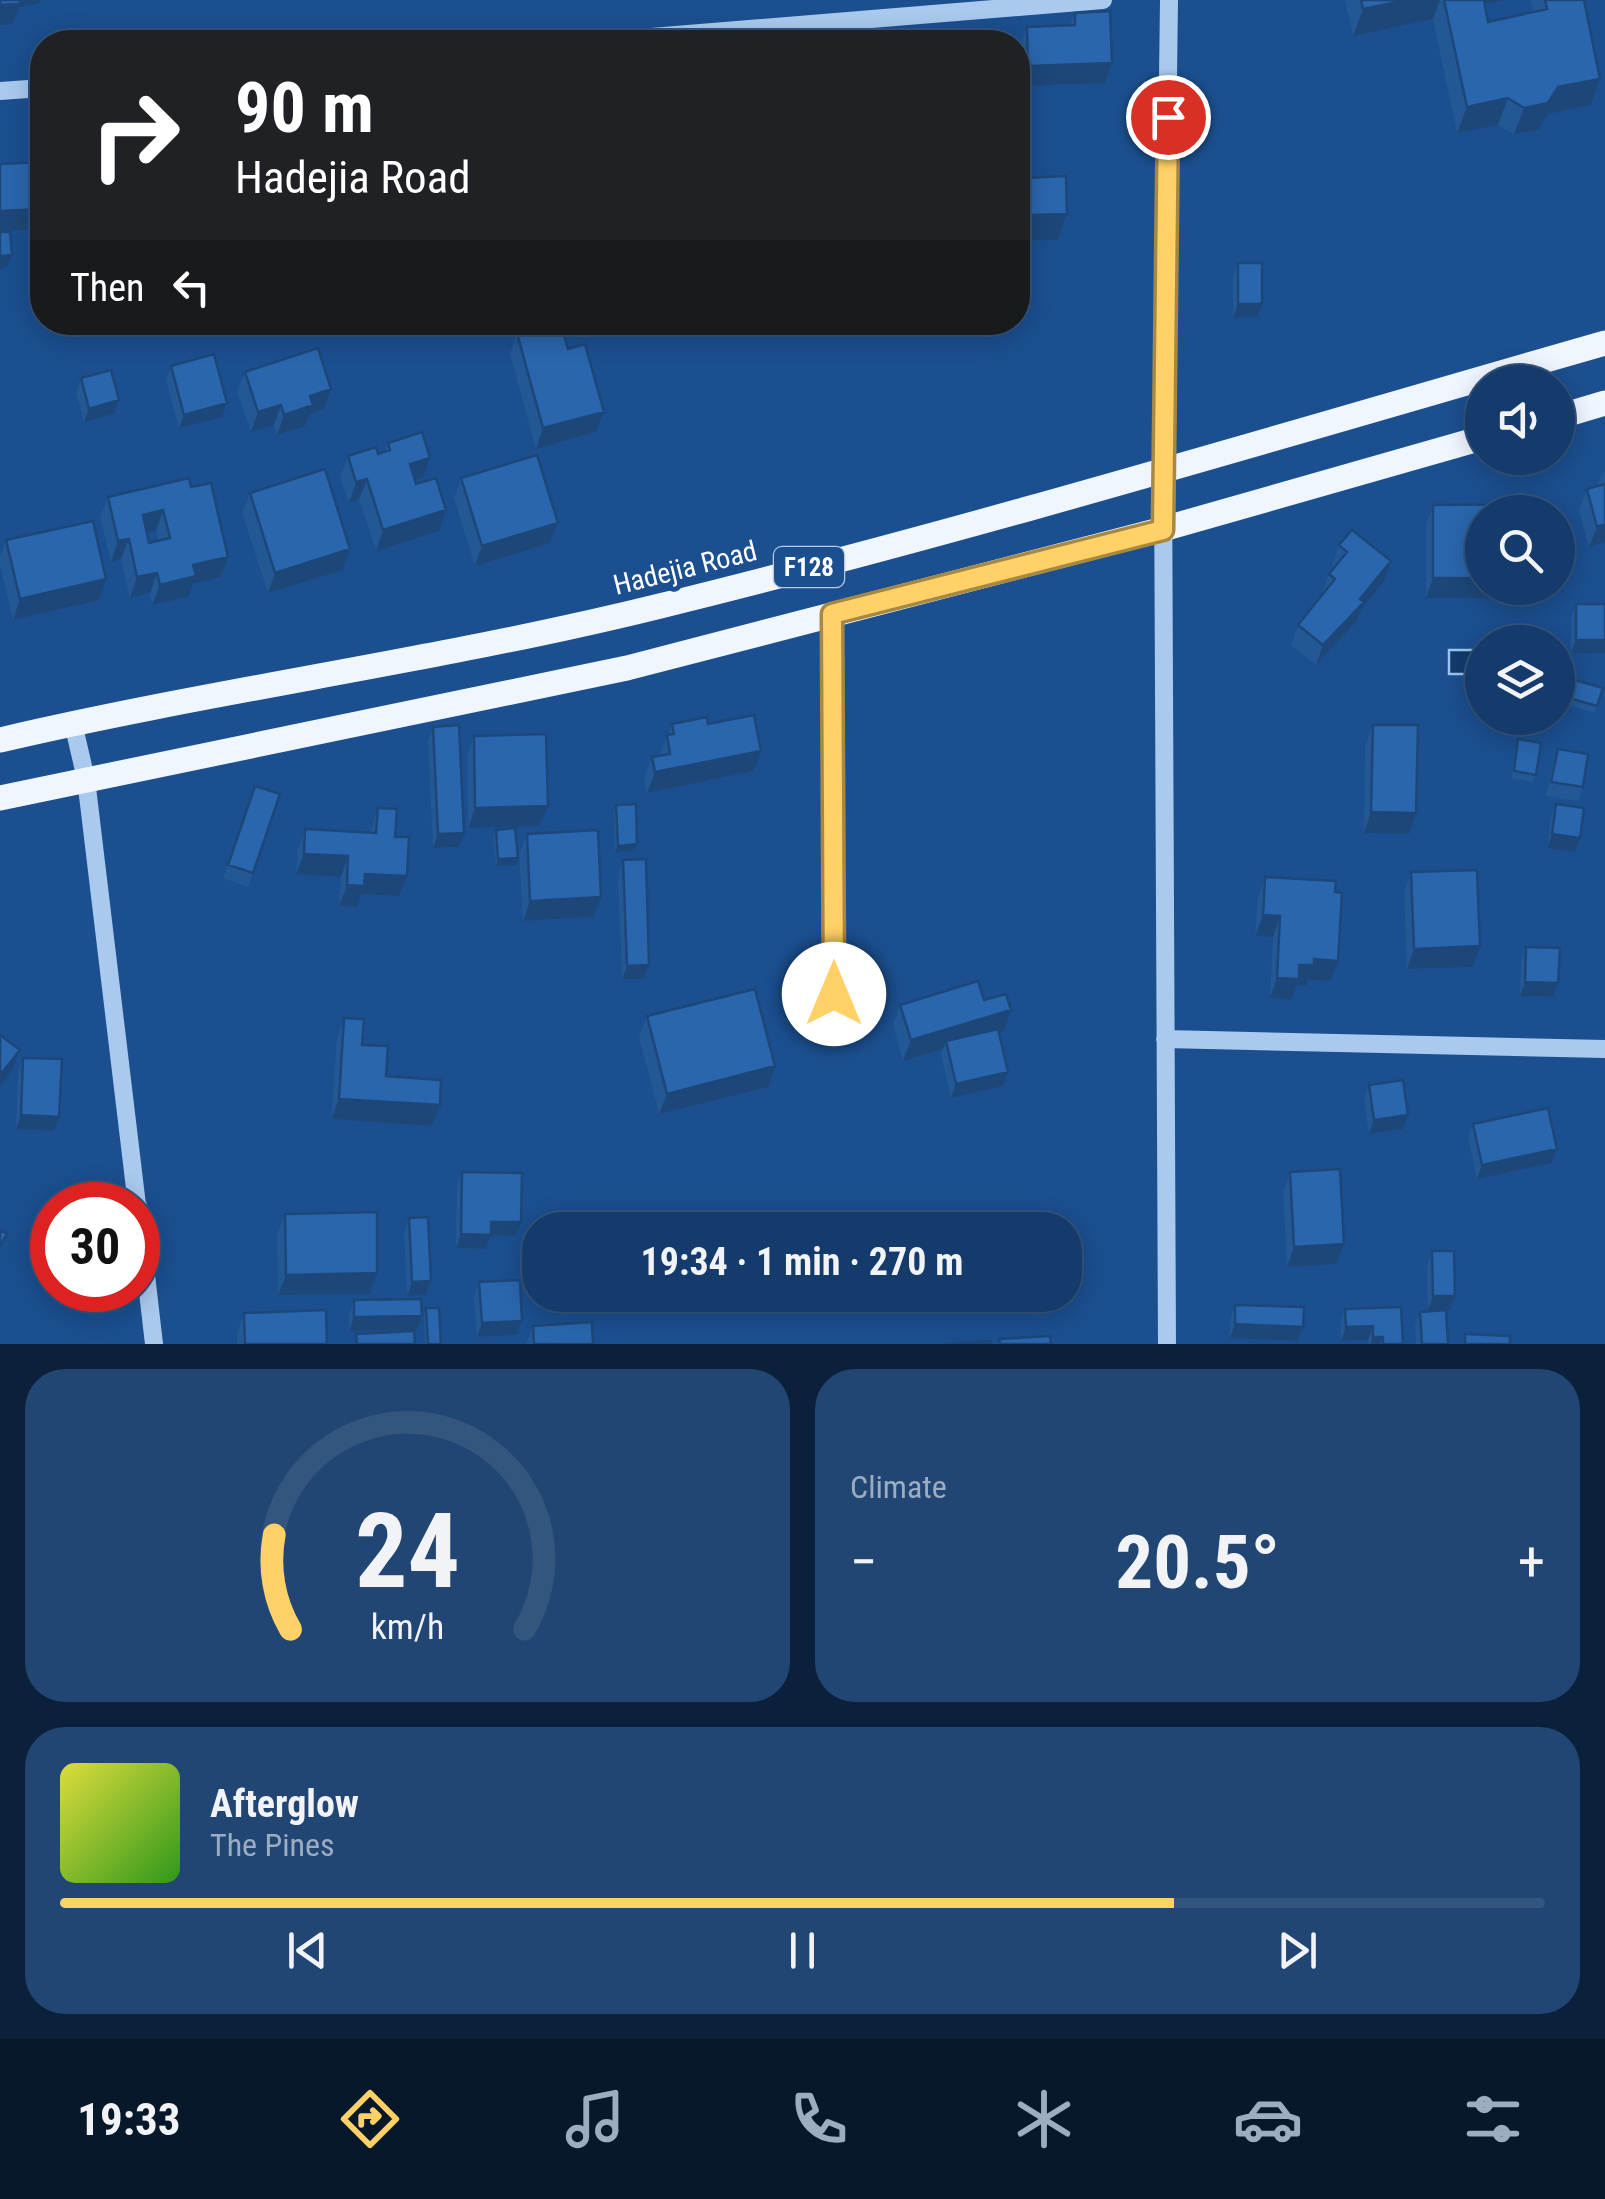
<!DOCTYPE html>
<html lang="en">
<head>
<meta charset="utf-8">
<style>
	:root { --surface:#143b6b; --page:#214673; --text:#f1f3f6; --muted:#9dadc1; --line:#33557e; --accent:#ffd166 }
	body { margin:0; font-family:"Roboto Condensed",sans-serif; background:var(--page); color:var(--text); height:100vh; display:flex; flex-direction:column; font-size:38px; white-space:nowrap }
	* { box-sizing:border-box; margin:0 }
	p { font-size:32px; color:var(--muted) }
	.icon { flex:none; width:55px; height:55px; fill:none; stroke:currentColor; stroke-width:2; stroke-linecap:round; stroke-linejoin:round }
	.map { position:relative; height:1344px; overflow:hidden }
	.sheet { display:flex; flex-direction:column; gap:25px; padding:25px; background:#0b203b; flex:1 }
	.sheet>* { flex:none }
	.hud { position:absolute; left:30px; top:30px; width:1000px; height:305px; border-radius:40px; box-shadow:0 5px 25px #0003,0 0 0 2px var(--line); background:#202124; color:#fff; overflow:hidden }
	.buttons { position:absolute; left:1465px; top:365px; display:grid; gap:20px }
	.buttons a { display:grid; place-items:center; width:110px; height:110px; border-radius:50%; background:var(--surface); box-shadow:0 5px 25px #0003,0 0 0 2px var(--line); font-size:50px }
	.speed { position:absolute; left:30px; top:1182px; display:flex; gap:20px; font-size:50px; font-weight:700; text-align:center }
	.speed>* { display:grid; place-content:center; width:130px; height:130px; border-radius:50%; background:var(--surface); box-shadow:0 5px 25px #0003,0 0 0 2px var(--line); line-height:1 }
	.speed .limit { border:15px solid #d22; background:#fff; color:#111 }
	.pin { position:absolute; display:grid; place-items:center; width:85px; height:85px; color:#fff; margin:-42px; border:5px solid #fff; border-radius:50%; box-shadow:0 2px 10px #0007 }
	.me { position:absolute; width:110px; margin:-55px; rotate:0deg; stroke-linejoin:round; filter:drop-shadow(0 0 8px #0008) }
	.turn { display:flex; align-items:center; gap:35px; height:210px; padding:0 40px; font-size:45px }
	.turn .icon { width:130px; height:130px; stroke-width:2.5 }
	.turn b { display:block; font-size:70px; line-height:85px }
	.then { display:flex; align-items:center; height:95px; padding:0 40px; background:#0003; gap:20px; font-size:38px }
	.big { font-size:75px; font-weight:700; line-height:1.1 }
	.sheet .card { flex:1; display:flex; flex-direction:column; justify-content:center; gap:15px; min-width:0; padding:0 35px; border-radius:40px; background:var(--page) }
	.sheet .dial { align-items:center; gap:0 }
	.dial svg { height:260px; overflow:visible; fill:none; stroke:var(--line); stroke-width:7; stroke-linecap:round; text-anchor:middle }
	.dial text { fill:var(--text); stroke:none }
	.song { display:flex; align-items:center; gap:30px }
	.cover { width:120px; height:120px; border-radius:15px; background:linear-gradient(135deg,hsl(60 70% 55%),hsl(110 70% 35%)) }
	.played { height:10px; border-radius:5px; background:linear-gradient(90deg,var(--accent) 75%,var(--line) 75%) }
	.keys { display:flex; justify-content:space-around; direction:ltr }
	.heat { display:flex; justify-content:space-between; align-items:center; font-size:55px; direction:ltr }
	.sheet .tiles { flex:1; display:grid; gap:25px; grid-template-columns:1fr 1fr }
	.card:last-child { grid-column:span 2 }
	.trip { position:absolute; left:522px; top:1212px; width:560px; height:100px; border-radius:40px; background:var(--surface); box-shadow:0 5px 25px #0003,0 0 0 2px var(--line); font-weight:700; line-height:100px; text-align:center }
	.dock { display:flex; height:160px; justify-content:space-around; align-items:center; background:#08182b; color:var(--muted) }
	.dock .icon { width:70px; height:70px }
	.dock .active { color:var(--accent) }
	.dock b { font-size:45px; color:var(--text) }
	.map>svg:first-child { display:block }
	.water { fill:#123a6d; stroke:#9cc4f0; stroke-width:2.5 }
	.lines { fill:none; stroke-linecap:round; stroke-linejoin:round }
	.minor { stroke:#a9c9ee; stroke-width:18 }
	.major { stroke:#f0f6ff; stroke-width:25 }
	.wall { fill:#245895; fill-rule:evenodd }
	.shaded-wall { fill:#1d4779 }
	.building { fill:#2a66ad; stroke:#1d4779; stroke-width:2.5; fill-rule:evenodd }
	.route-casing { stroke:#a68842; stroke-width:25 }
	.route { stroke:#ffd166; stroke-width:18 }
	.labels { text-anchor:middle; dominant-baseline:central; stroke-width:10; stroke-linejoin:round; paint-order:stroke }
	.shield { fill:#1b4f8f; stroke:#bbcadd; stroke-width:2.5 }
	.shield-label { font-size:25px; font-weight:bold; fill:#fff }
	.street-label { font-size:28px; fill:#fff; stroke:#1b4f8f }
</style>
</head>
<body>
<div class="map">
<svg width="1605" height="1344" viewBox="0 0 1605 1344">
	<rect width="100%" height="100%" fill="#1b4f8f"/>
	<path class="water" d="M1449 650H1482V674H1449Z"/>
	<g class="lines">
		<path class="minor" d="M590 42 1103 0
			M0 91 42 88
			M833 614 834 995
			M73 723 86 779 137 1205
			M1165 1039 1605 1049
			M138 1206 154 1344
			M1167 1344 1163 469 1169 0"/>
		<path class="major" d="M1558 417 1605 403
			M0 740C218 689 442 660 660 606 977 528 1291 433 1605 343
			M0 798 627 668 1163 529 1482 438"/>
	</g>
	<path class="wall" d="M1345 0H1506L1485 4 1488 22 1533 12 1530 0H1584L1600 79 1591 105 1548 114 1538 130 1514 134 1498 125 1457 133 1433 19 1353 36Z
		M1075 13 1112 63 1105 83 1022 86V98L1019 106 1028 178 1067 214 1058 240 1030 241 1031 271 1022 297 1018 298 1020 46 1027 27 1070 25Z
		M1238 263 1257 317 1233 318V277Z
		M517 333 568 349 596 432 536 449 510 354Z
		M171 366 222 417 179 428 166 380Z
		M245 372 324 409 310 414 305 426 277 435 274 425 251 432 237 392Z
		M81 378 119 400 114 414 84 422 76 392Z
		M388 443 423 478 415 481 416 484 446 510 439 531 376 551 359 499 349 503 340 477 348 456 378 454 385 452Z
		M1605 472V543L1589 547 1579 510 1587 489 1597 487 1602 473Z
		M461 478 558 523 550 543 475 566 454 498Z
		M191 487 228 557 221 577 193 584 188 597 152 605 150 593 130 598 121 559 111 562 100 517 108 497ZM156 531 158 541 149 543 147 533Z
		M250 493 350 549 343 570 268 593 242 513Z
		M1433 505 1540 598H1426V525Z
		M6 540 106 579 99 600 13 620 0 565V558Z
		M1339 545 1391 561 1384 581 1361 610 1356 622 1316 665 1291 645 1298 625 1322 595 1329 574 1334 567 1332 565Z
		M1576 604H1605V653H1571V618Z
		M1568 678 1603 688 1595 713 1560 703Z
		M672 724H708L761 751 754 771 647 793 644 778 652 757 659 756Z
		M1373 725 1409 834 1364 833 1365 745Z
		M433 727 459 847 433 848 428 741Z
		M474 736 540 826 468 828 467 756Z
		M1518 739 1536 775 1533 782 1511 778Z
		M1558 749 1583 787 1578 801 1546 796 1553 763Z
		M255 786 280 794 248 887 223 878Z
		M1556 804 1575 852 1547 848 1551 818Z
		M616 805 637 844 635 851 615 852 614 812Z
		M378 808 395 837 399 896 362 894 357 907 339 906 341 877 296 874 298 849 305 829 370 833Z
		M496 830 518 858 516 865 496 866 493 837Z
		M527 834 594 917 523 921 519 854Z
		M623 860 649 965 644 979H622L618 874Z
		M1411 872 1473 967 1407 969 1404 892Z
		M1265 877 1335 892 1338 961 1331 981 1308 980 1306 986 1297 985 1291 1000 1270 998 1273 937 1255 936 1258 898Z
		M1526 947 1553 997 1520 996 1521 960Z
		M984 1000 1004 1031 999 1032 1003 1086 951 1098 941 1055 943 1049 903 1061 893 1025 900 1005Z
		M647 1016 768 1087 659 1114 639 1037Z
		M344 1018 362 1045 386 1076 440 1105 432 1126 331 1119 337 1038Z
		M23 1058 59 1117 54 1131 16 1129 18 1071Z
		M1369 1085 1408 1115 1403 1129 1369 1134 1364 1099Z
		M1473 1124 1552 1163 1477 1179 1468 1138Z
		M462 1172 521 1222 516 1236 491 1235 486 1249 456 1248 457 1186Z
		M1290 1172 1344 1244 1336 1264 1287 1267 1283 1192Z
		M285 1214 377 1273 370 1294 278 1295 277 1234Z
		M409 1218 426 1295 407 1296 404 1232Z
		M1432 1251 1455 1296 1450 1310H1428L1427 1265Z
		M479 1282 517 1335 477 1337 474 1296Z
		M354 1300 417 1330 349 1331V1314Z
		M1235 1305 1298 1341 1230 1338V1319Z
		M426 1308 441 1344H425L424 1315Z
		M1345 1309 1403 1344H1368V1340L1341 1341 1340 1323Z
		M1420 1312 1448 1344H1416L1415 1326Z
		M244 1313 327 1344H237V1333Z
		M533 1326 593 1344H526Z"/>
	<path class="shaded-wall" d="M15 0H40L39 3 19 7 13 24 0 25V5Z
		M1407 0H1440L1433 19 1353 36 1363 9Z
		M1473 0H1506L1470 7Z
		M1112 63 1105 83 1021 86 1028 66Z
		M1600 79 1591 105 1548 114 1538 130 1514 134 1524 108 1558 87Z
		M1508 98 1498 125 1457 133 1467 107Z
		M42 209V229L0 231V211Z
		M1067 214 1058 240 1020 241 1029 215Z
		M12 255 6 268 0 269V256Z
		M1018 271H1031L1022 297 1018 298Z
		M1238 304H1262L1257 317 1233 318Z
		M331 389 324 409 310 414 305 426 277 435 284 415 310 396Z
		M119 400 114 414 84 422 89 409Z
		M227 403 222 417 179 428 184 415Z
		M281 405 274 425 251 432 258 412Z
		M604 412 596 432 536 449 543 428Z
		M430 458 423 478 402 484 410 464Z
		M367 479 359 499 349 503 356 482Z
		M163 510 156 531 135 535 143 515Z
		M446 510 439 531 376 551 383 530Z
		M558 523 550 543 475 566 482 546Z
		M1605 524V543L1589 547 1597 527Z
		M129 539 121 559 111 562 118 541Z
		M350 549 343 570 268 593 275 573Z
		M228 557 221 577 193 584 188 597 152 605 160 585 193 565Z
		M1391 561 1384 581 1361 610 1356 622 1316 665 1323 645Z
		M157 573 150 593 130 598 137 577Z
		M1433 578H1482V588H1544L1540 598H1426Z
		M106 579 99 600 13 620 20 599Z
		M1576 640H1605V653H1571Z
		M1518 718H1549L1548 721H1517Z
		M761 751 754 771 647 793 655 772Z
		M548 806 540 826 468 828 475 808Z
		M1371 812 1416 813 1409 834 1364 833Z
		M464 833 459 847 433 848 438 834Z
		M1552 834 1580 838 1575 852 1547 848Z
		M637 844 635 851 615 852 618 846Z
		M304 854 348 856 341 877 296 874Z
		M518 858 516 865 496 866 498 859Z
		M365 874 407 876 399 896 362 894 357 907 339 906 347 885Z
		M601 897 594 917 523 921 530 901Z
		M1263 915 1280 916 1273 937 1255 936Z
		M1480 946 1473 967 1407 969 1414 949Z
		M1314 959 1338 961 1331 981 1308 980 1306 986 1297 985 1291 1000 1270 998 1277 978 1299 965Z
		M649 965 644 979H622L627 966Z
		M1525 982 1558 983 1553 997 1520 996Z
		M1011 1010 1004 1031 947 1048 946 1041 943 1049 903 1061 911 1040Z
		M20 1050 12 1070 0 1086V1075Z
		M775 1066 768 1087 659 1114 667 1094Z
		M1008 1072 1003 1086 951 1098 956 1084Z
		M339 1099 440 1105 432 1126 331 1119Z
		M21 1115 59 1117 54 1131 16 1129Z
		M1408 1115 1403 1129 1369 1134 1374 1120Z
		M1557 1149 1552 1163 1477 1179 1482 1165Z
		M491 1222H521L516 1236 491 1235 486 1249 456 1248 461 1234Z
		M1344 1244 1336 1264 1287 1267 1294 1247Z
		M377 1273 370 1294 278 1295 286 1275Z
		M431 1281 426 1295 407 1296 412 1282Z
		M1433 1296H1455L1450 1310H1428Z
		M422 1316 417 1330 349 1331 354 1317Z
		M522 1321 517 1335 477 1337 482 1323Z
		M1235 1324 1303 1327 1298 1341 1230 1338Z
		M1373 1326 1368 1340 1341 1341 1346 1327Z
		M1373 1337H1383L1380 1344H1371Z"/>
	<path class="building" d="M0 0H20V4L0 5Z
		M1361 0H1407L1363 9Z
		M1444 0H1484L1488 22 1547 9 1545 0H1584L1600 79 1558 87 1548 103 1524 108 1508 98 1467 107Z
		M1110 11 1112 63 1028 66 1027 27 1075 25V13Z
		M773 36 774 42H673V39Z
		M1018 46H1020L1022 98H1018Z
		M1026 105 1028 178 1066 176 1067 214 1029 215 1031 271H1018V106Z
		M42 162V209L0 211V164Z
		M0 232H10L12 255 0 256Z
		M1238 263H1262V304H1238Z
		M555 322H560L568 349 585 344 604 412 543 428 517 333Z
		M318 348 331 389 310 396 313 405 284 415 281 405 258 412 245 372Z
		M214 354 227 403 184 415 171 366Z
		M111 370 119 400 89 409 81 378Z
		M422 432 430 458 410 464 416 484 436 478 446 510 383 530 367 479 356 482 348 456 376 447 378 454 390 450 388 443Z
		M537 455 558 523 482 546 461 478Z
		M325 469 350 549 275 573 250 493Z
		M189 478 191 487 211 483 228 557 193 565 196 576 160 585 157 573 137 577 129 539 118 541 108 497ZM163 510 170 538 149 543 143 515Z
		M1605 484V524L1597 527 1587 489Z
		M1547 504V512H1482V578H1433V505Z
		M93 521 106 579 20 599 6 540Z
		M1352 530 1391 561 1360 599 1364 602 1323 645 1298 625 1335 579 1329 574 1347 552 1339 545Z
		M1576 604H1605V640H1576Z
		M1568 678 1603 688 1597 706 1562 696Z
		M754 715 761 751 655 772 652 757 670 754 667 735 674 734 672 724 707 717 708 724Z
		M459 725 464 833 438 834 433 727Z
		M1373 725H1418L1416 813 1371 812Z
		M546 734 548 806 475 808 474 736Z
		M1518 739 1541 743 1536 775 1514 771Z
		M1558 749 1588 754 1583 787 1551 782Z
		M255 786 280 794 253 873 228 865Z
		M636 804 637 844 618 846 616 805Z
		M1556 804 1584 808 1580 838 1552 834Z
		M378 808 397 809 395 837H409L407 876 365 874 364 886 347 885 348 856 304 854 305 829 376 833Z
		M515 828 518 858 498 859 496 830Z
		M598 830 601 897 530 901 527 834Z
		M646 859 649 965 627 966 623 860Z
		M1477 870 1480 946 1414 949 1411 872Z
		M1265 877 1336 881 1335 892 1342 893 1338 961 1314 959V965H1299V979L1277 978 1280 916 1263 915Z
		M1526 947 1560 948 1558 983 1525 982Z
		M978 981 984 1000 1006 994 1011 1010 911 1040 900 1005Z
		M755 989 775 1066 667 1094 647 1016Z
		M344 1018 364 1019 362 1045 388 1046 386 1076 441 1080 440 1105 339 1099Z
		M998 1029 1008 1072 956 1084 946 1041Z
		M0 1035 20 1050 0 1075Z
		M23 1058 62 1059 59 1117 21 1115Z
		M1403 1080 1408 1115 1374 1120 1369 1085Z
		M1548 1108 1557 1149 1482 1165 1473 1124Z
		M1340 1169 1344 1244 1294 1247 1290 1172Z
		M462 1172 522 1173 521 1222H491V1235L461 1234Z
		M377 1212V1273L286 1275 285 1214Z
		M428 1217 431 1281 412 1282 409 1218Z
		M0 1230 7 1234 0 1246Z
		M1432 1251H1454L1455 1296H1433Z
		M520 1280 522 1321 482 1323 479 1282Z
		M421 1299 422 1316 354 1317V1300Z
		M1235 1305 1304 1307 1303 1327 1235 1324Z
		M1401 1307 1403 1344H1383V1337H1373V1326L1346 1327 1345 1309Z
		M426 1308H439L441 1344H428Z
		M326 1310 327 1344H245L244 1313Z
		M1446 1310 1448 1344H1422L1420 1312Z
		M592 1322 593 1344H534L533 1326Z
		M414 1331 415 1344H357L356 1334Z
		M1465 1334 1510 1336V1344H1465Z
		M1050 1336 1051 1344H1000L999 1339Z
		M991 1341V1344H945Z"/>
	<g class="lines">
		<defs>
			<path id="route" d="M834 994 832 614 1163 530 1168 117"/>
		</defs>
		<use href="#route" class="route-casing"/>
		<use href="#route" class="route"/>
	</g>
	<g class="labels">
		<rect class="shield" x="774" y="547" width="70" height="40" rx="8"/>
		<g class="shield-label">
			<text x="809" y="567">F128</text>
		</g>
		<g class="street-label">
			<text transform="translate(685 568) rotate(-14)">Hadejia Road</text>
		</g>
	</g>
</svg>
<div class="buttons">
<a><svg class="icon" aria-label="sound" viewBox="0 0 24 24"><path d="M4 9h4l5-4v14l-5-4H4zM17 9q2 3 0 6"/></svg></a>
<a><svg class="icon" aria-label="search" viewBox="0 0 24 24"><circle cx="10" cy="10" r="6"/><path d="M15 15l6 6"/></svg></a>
<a><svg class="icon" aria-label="layers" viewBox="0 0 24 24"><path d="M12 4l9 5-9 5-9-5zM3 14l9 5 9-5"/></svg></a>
</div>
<div class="speed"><div class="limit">30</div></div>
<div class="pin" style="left:1168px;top:117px;background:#d93025"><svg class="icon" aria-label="arrive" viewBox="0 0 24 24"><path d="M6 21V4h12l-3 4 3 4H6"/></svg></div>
<svg class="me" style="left:834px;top:994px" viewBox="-20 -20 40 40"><circle r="19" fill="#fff"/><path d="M0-13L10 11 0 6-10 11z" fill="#ffd166"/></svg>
<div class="trip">19:34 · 1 min · 270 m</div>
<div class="hud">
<div class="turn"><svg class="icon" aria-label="right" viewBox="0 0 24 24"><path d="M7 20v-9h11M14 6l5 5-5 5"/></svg><div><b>90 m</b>Hadejia Road</div></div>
<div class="then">Then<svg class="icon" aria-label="left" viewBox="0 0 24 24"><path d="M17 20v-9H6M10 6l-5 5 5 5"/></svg></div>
</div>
</div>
<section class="sheet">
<div class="tiles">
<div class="card dial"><svg viewBox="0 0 100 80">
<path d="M14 69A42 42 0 1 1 86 69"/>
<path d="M14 69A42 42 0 0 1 9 40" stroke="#ffd166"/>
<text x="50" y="56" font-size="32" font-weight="700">24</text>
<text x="50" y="72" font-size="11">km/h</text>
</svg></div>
<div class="card"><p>Climate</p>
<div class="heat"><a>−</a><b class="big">20.5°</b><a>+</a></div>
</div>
<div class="card">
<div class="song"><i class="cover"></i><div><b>Afterglow</b><p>The Pines</p></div></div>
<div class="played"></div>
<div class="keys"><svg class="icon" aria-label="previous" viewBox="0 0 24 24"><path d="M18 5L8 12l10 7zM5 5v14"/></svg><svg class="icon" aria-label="pause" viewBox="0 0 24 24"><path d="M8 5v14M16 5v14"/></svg><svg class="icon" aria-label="next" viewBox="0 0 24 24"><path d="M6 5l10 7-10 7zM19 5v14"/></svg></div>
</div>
</div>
</section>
<nav class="dock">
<b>19:33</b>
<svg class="icon active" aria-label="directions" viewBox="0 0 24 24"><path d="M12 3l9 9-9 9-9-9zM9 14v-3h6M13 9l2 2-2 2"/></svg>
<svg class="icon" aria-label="music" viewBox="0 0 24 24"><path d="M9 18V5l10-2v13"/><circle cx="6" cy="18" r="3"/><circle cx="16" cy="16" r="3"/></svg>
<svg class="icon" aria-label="phone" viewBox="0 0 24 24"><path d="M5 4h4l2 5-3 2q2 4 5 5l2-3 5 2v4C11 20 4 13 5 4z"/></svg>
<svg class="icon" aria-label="climate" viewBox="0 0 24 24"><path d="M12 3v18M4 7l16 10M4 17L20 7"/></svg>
<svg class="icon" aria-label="car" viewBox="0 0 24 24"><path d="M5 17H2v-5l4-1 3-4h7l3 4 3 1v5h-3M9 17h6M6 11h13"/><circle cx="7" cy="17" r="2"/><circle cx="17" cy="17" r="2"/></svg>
<svg class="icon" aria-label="filters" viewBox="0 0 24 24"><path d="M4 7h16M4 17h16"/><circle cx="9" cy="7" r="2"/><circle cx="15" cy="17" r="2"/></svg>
</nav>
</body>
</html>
